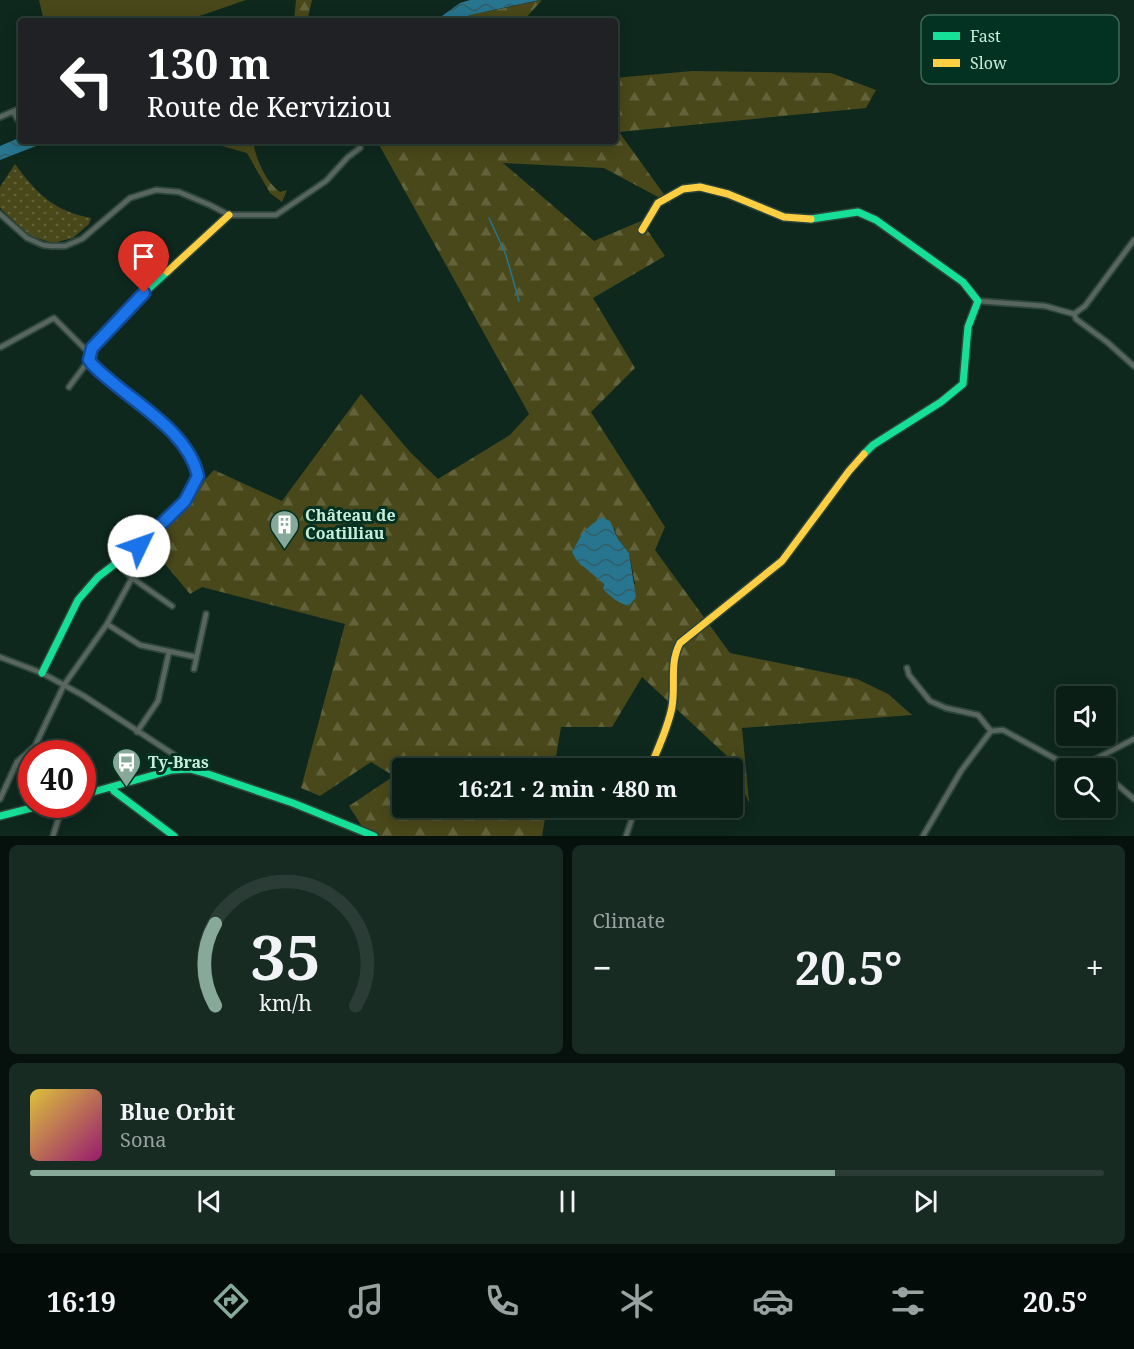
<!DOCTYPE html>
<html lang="en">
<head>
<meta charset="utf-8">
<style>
	:root { --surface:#0a1e16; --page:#182b23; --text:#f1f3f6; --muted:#99a2a1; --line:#2a3c35; --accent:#86a999 }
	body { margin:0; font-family:"Noto Serif",serif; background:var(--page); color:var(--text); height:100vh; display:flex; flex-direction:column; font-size:22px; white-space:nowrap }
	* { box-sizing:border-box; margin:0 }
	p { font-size:20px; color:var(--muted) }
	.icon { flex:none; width:33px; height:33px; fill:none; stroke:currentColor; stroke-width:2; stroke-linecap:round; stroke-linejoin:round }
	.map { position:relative; height:836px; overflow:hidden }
	.sheet { display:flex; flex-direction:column; gap:9px; padding:9px; background:#06100c; flex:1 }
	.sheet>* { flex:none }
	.top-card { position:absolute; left:18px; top:18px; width:600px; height:126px; border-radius:6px; box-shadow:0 3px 15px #0003,0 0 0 2px var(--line); background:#202124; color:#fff; overflow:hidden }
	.fabs { position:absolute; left:1056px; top:686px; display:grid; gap:12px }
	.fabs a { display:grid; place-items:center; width:60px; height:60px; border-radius:6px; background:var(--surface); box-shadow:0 3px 15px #0003,0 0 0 2px var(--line); font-size:30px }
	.speed { position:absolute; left:18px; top:740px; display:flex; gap:12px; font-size:30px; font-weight:700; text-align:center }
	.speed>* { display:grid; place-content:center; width:78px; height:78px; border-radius:50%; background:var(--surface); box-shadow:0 3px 15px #0003,0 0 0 2px var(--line); line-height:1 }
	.speed .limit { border:9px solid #d22; background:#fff; color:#111 }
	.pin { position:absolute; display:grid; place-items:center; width:51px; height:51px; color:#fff; margin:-62px -26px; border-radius:50% 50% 50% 0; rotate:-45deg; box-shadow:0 0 6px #0007 }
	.pin .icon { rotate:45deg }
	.me { position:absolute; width:66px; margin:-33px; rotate:48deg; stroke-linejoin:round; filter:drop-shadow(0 0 4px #0008) }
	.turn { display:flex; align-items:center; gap:21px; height:126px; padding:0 30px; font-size:27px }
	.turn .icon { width:78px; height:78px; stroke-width:2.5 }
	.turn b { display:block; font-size:42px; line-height:51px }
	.big { font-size:45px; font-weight:700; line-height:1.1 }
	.sheet .card { flex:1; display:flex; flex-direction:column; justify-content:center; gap:9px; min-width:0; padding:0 21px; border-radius:9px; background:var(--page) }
	.sheet .dial { align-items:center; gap:0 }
	.dial svg { height:156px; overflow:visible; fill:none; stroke:var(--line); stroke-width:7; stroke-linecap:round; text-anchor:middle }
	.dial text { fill:var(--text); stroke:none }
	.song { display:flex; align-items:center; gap:18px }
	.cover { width:72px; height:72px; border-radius:9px; background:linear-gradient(135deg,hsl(50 70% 55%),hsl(320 70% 35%)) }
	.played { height:6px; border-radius:3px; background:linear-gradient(90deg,var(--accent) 75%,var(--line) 75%) }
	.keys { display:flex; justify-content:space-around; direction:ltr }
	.heat { display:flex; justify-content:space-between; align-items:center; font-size:33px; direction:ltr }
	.sheet .tiles { flex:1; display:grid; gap:9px; grid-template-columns:1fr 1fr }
	.card:last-child { grid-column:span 2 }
	.trip { position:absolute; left:392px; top:758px; width:351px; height:60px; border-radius:6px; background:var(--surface); box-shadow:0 3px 15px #0003,0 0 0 2px var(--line); font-weight:700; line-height:60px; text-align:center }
	.tab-bar { display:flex; height:96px; justify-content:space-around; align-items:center; background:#040c09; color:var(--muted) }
	.tab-bar .icon { width:42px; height:42px }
	.tab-bar .selected { color:var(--accent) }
	.tab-bar b { font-size:27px; color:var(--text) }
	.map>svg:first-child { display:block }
	.grass { fill:url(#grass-dots) }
	.forest { fill:url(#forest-firs); fill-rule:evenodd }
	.park { fill:#49481a }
	.water { fill:url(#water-waves) }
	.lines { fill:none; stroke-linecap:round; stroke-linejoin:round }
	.stream { stroke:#27758e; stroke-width:1.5 }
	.street-casing { stroke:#2d453b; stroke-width:8 }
	.fast-casing { stroke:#2d453b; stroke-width:10 }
	.slow-casing { stroke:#2d453b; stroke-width:10 }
	.street { stroke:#58665f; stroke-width:4.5 }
	.fast { stroke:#16e098; stroke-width:7 }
	.slow { stroke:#ffcf43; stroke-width:7 }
	.route-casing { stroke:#114b97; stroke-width:15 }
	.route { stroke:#1a73e8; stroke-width:10 }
	.labels { text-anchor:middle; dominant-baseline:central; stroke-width:6; stroke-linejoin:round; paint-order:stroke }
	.poi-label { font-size:16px; font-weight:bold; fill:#c7eedb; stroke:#033222; text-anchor:start }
	.key { fill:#033222; stroke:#3e6a5a; stroke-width:1.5 }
	.key-label { font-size:16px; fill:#c7eedb }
</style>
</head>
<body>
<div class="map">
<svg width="1134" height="836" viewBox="0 0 1134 836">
	<defs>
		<pattern id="grass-dots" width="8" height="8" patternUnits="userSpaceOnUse" patternTransform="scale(1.5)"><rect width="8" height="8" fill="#49481a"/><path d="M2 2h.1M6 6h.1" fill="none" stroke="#62633b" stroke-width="1.8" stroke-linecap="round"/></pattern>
		<pattern id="forest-firs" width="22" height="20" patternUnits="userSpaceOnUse" patternTransform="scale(1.5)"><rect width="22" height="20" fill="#49481a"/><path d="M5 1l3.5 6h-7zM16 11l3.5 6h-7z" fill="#62633b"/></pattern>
		<pattern id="water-waves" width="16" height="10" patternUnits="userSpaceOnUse" patternTransform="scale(1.5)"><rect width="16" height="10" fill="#27758e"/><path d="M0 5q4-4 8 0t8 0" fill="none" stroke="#325e68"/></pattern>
	</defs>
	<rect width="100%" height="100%" fill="#0e281e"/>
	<path class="grass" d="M15 164C37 194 54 211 91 218L89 224 73 238 53 243 30 236 0 208V187Z"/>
	<path class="forest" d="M296 0H312L308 17 310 21H294Z
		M542 0 523 21H456L470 15Z
		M692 71 831 73 876 90 866 108 619 132 671 204 604 168 503 163 594 241 641 221 665 256 593 298 635 368 591 412 665 527 655 550 730 653 857 679 888 694 912 715 742 728 749 802 726 755 642 677 612 727H561L554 768H402V807H547L542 836H368L349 806 394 776 371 762 320 796 301 788 345 624 202 587 190 594 160 558 152 539 160 527 214 470 282 501 361 394 410 452 438 479 510 435 529 414 377 141H615V78ZM614 528 618 539 629 553 635 584 603 589 604 584 600 579Z
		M213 141H253C256 159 265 181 280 192L287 190 282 202 270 193 247 153 215 144Z"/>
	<path class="park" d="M39 0H246L185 21H44Z"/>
	<path class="water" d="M470 0H540L470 15 456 21H435L460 3Z
		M21 137V141H49L0 160V146Z
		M601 517 610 521 618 539 629 553 636 597 629 606C618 603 611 597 603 589L604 584 577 561 572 552 583 532Z"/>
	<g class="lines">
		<path class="stream" d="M489 218 506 255 519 301"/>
		<defs>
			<path id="street" d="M14 113 18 120 21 121
				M0 117 21 108
				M0 214 27 238 43 245 51 246H65L82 239 130 198 156 190 179 192 210 205 229 215H276L326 181 348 157 360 148
				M978 301 1045 306 1074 314 1085 306 1134 240
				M1074 314 1076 319 1107 342 1134 366
				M1 347 54 318 89 353
				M69 387 89 360
				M117 563 132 578 172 606
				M107 624 140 645 196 657
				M0 657 42 673 84 696 176 756 186 769
				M907 668 909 675 930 701 946 708 978 715 991 731
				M194 669 206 614
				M137 732 158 701 169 652
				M1090 762 1097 768
				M1106 775 1134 799
				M0 799 17 762 35 746 64 685 107 624 132 578
				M53 836 63 804
				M626 836 636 807
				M923 836 961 771 991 731 1003 730 1056 759 1073 765 1086 764 1134 739"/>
			<path id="fast" d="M811 219 858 212 876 220 963 282 978 301 968 327 963 384 941 402 873 445 864 454
				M42 673 78 600 98 577 150 537 185 501 198 476C178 422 125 401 89 360V353L144 293 167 272
				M112 787 114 791 174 836
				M82 795 172 770 190 769 208 774 293 803 374 836
				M0 816 47 804"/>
			<path id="slow" d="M642 230 658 203 683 189 700 187 728 194 784 217 811 219
				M167 272 229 215
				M650 768C658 748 668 728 672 707 676 684 669 664 680 643L782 561 849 471 864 454"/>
		</defs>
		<use href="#street" class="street-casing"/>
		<use href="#fast" class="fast-casing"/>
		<use href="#slow" class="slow-casing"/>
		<use href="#street" class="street"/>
		<use href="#fast" class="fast"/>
		<use href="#slow" class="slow"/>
	</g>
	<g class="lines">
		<defs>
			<path id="route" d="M139 546 185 501 198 476C189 435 143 408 112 382 104 375 95 369 89 360L92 348 144 293"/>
		</defs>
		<use href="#route" class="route-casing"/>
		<use href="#route" class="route"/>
	</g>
	<defs>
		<symbol id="building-pin" viewBox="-11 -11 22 30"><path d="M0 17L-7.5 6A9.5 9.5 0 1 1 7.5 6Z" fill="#86a999" stroke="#033222"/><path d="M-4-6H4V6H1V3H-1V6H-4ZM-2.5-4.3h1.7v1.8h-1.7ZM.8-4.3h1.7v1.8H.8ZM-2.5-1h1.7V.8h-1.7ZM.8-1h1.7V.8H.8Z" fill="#fff"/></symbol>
		<symbol id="bus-pin" viewBox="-11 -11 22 30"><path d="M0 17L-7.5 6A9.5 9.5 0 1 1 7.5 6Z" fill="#86a999" stroke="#033222"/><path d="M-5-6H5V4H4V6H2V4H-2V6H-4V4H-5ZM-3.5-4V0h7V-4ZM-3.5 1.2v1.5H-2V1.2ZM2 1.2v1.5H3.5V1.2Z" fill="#fff"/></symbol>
	</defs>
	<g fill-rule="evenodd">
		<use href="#building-pin" x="268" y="508" width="33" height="45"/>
		<use href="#bus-pin" x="110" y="746" width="33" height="45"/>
	</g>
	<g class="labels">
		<g class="poi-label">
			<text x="305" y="515">Château de<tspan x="305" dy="18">Coatilliau</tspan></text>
			<text x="148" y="762">Ty-Bras</text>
		</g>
	</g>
	<rect x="921" y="15" width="198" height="69" rx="9" class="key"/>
	<rect x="933" y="32" width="27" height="8" fill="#16e098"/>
	<rect x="933" y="59" width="27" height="8" fill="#ffcf43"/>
	<g class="key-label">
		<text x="970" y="42">Fast</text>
		<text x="970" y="69">Slow</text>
	</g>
</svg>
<div class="fabs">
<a><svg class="icon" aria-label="sound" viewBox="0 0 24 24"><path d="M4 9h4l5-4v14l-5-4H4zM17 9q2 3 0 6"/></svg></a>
<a><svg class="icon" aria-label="search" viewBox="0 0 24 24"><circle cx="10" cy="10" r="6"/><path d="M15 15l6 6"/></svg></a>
</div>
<div class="speed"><div class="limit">40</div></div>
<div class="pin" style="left:144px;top:293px;background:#d93025"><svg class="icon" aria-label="arrive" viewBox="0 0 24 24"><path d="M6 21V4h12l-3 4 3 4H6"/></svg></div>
<svg class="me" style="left:139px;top:546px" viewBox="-20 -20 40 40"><circle r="19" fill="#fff"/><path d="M0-13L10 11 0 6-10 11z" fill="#1a73e8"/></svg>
<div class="trip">16:21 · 2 min · 480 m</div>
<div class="top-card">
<div class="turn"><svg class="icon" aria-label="left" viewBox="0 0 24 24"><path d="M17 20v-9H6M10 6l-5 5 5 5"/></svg><div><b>130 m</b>Route de Kerviziou</div></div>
</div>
</div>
<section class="sheet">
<div class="tiles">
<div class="card dial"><svg viewBox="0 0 100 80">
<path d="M14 69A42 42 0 1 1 86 69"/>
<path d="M14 69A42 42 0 0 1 14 27" stroke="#86a999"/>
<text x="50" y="56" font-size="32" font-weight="700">35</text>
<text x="50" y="72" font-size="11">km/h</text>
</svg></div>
<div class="card"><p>Climate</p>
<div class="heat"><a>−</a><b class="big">20.5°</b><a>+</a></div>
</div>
<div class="card">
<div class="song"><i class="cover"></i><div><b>Blue Orbit</b><p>Sona</p></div></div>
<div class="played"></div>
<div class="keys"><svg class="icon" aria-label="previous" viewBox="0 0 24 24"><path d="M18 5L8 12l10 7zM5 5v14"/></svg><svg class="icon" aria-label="pause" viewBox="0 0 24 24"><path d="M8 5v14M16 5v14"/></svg><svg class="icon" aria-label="next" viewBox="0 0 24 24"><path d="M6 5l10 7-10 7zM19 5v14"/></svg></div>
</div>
</div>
</section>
<nav class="tab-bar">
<b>16:19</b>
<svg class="icon selected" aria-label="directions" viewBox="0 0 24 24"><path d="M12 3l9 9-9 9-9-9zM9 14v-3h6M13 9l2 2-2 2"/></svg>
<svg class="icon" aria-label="music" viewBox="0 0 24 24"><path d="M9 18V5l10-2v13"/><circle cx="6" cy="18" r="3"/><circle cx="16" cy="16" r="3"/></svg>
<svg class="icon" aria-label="phone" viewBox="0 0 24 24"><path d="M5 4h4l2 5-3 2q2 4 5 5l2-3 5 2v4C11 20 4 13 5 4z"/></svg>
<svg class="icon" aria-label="climate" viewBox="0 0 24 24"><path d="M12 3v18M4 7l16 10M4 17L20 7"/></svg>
<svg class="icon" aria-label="car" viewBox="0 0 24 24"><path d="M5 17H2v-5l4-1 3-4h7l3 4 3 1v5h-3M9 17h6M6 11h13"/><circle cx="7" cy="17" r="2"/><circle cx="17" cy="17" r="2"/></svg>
<svg class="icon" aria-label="filters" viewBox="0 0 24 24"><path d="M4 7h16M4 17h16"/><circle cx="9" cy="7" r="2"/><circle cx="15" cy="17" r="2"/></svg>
<b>20.5°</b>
</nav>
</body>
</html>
